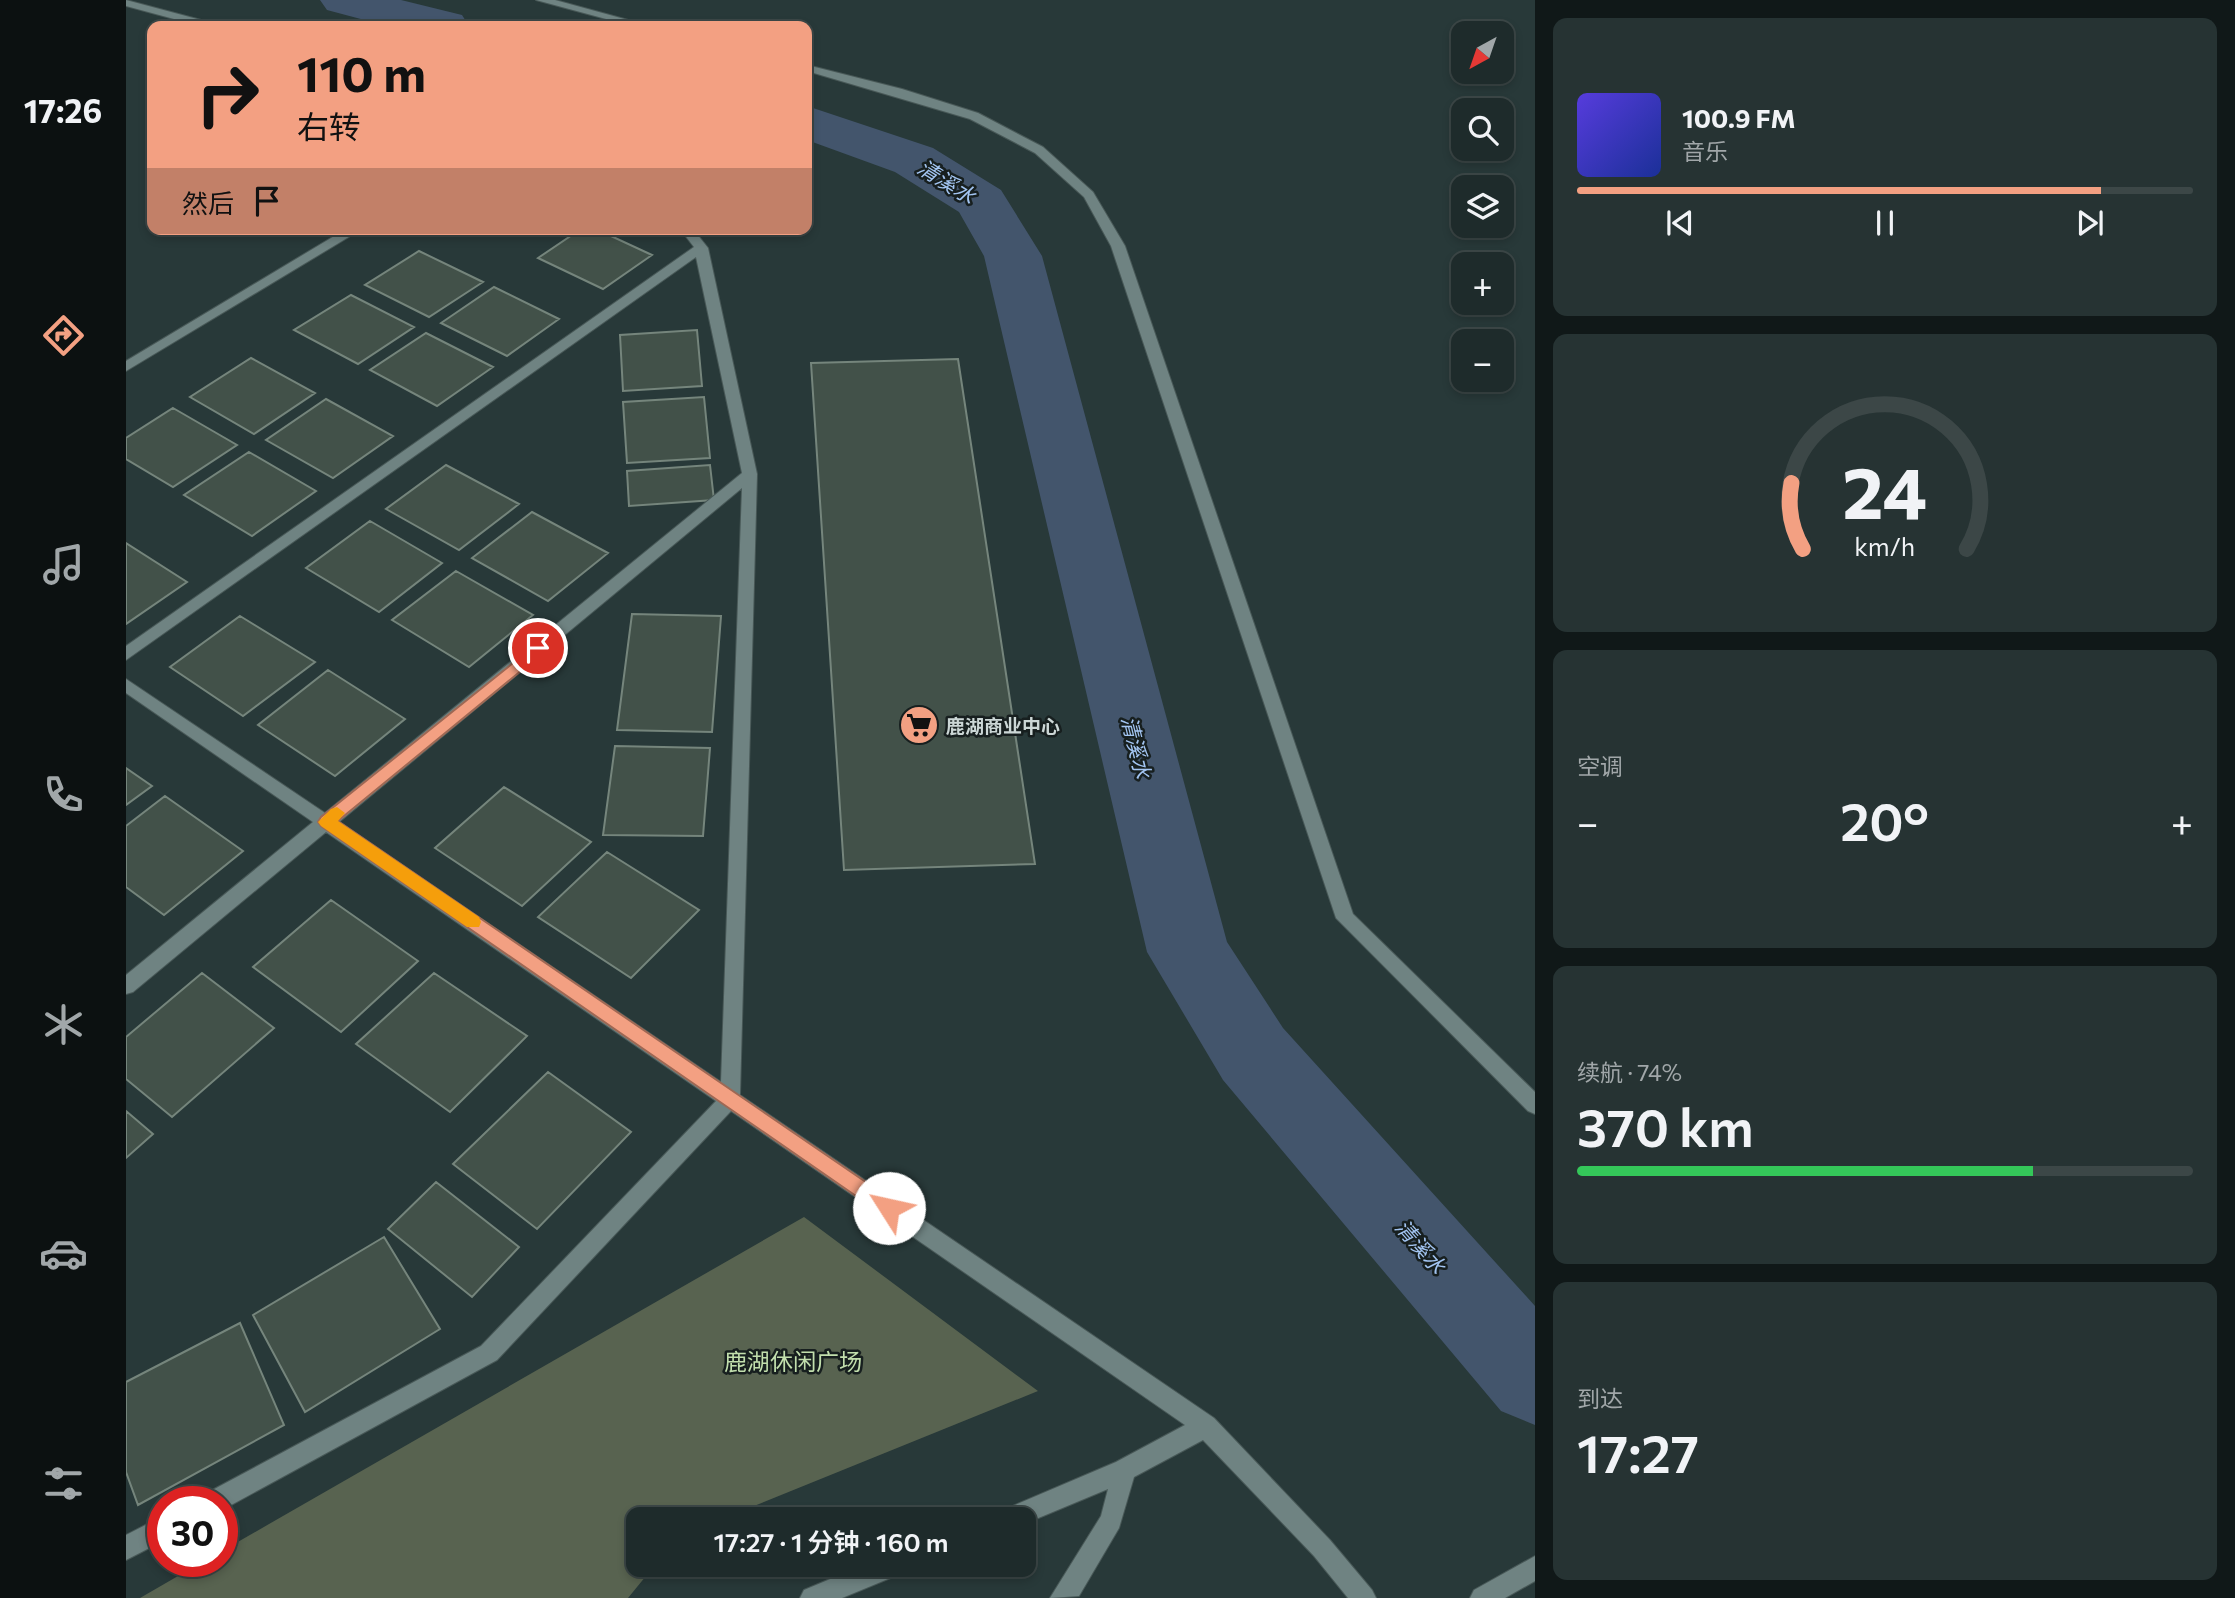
<!DOCTYPE html>
<html lang="zh">
<head>
<meta charset="utf-8">
<style>
	:root { --surface:#1e2b2b; --page:#263333; --text:#f1f3f6; --muted:#a1a7a9; --line:#3c4747; --accent:#f3a082 }
	body { margin:0; font-family:Commissioner,"Noto Sans SC",sans-serif; background:var(--page); color:var(--text); height:100vh; display:flex; flex-direction:column; font-size:26px; white-space:nowrap }
	* { box-sizing:border-box; margin:0 }
	p { font-size:23px; color:var(--muted) }
	.icon { flex:none; width:38px; height:38px; fill:none; stroke:currentColor; stroke-width:2; stroke-linecap:round; stroke-linejoin:round }
	.map { position:relative; flex:1; overflow:hidden }
	.drawer { display:flex; flex-direction:column; gap:18px; padding:18px; background:#101818; width:700px }
	.drawer>* { flex:none }
	.hud { position:absolute; left:21px; top:21px; width:665px; height:214px; border-radius:14px; box-shadow:0 4px 10px #0003,0 0 0 2px var(--line); background:#f3a082; color:#111; overflow:hidden }
	.needle { width:46px; rotate:220deg }
	.tools { position:absolute; left:1325px; top:21px; display:grid; gap:14px }
	.tools a { display:grid; place-items:center; width:63px; height:63px; border-radius:14px; background:var(--surface); box-shadow:0 4px 10px #0003,0 0 0 2px var(--line); font-size:35px }
	.speed { position:absolute; left:21px; top:1486px; display:flex; gap:14px; font-size:35px; font-weight:700; text-align:center }
	.speed>* { display:grid; place-content:center; width:91px; height:91px; border-radius:50%; background:var(--surface); box-shadow:0 4px 10px #0003,0 0 0 2px var(--line); line-height:1 }
	.speed .limit { border:10px solid #d22; background:#fff; color:#111 }
	.pin { position:absolute; display:grid; place-items:center; width:60px; height:60px; color:#fff; margin:-30px; border:4px solid #fff; border-radius:50%; box-shadow:0 2px 7px #0007 }
	.me { position:absolute; width:77px; margin:-38px; rotate:305deg; stroke-linejoin:round; filter:drop-shadow(0 0 5px #0008) }
	.turn { display:flex; align-items:center; gap:24px; height:147px; padding:0 35px; font-size:32px }
	.turn .icon { width:91px; height:91px; stroke-width:2.5 }
	.turn b { display:block; font-size:49px; line-height:60px }
	.then { display:flex; align-items:center; height:66px; padding:0 35px; background:#0003; gap:14px; font-size:26px }
	.big { font-size:52px; font-weight:600; line-height:1.1 }
	.drawer .tile { flex:1; display:flex; flex-direction:column; justify-content:center; gap:10px; min-width:0; padding:0 24px; border-radius:14px; background:var(--page) }
	.drawer .dial { align-items:center; gap:0 }
	.dial svg { height:182px; overflow:visible; fill:none; stroke:var(--line); stroke-width:7; stroke-linecap:round; text-anchor:middle }
	.dial text { fill:var(--text); stroke:none }
	.song { display:flex; align-items:center; gap:21px }
	.cover { width:84px; height:84px; border-radius:10px; background:linear-gradient(135deg,hsl(250 70% 55%),hsl(230 70% 35%)) }
	.played { height:7px; border-radius:4px; background:linear-gradient(90deg,var(--accent) 85%,var(--line) 85%) }
	.keys { display:flex; justify-content:space-around; direction:ltr }
	.heat { display:flex; justify-content:space-between; align-items:center; font-size:38px; direction:ltr }
	.charge { height:10px; border-radius:5px; background:linear-gradient(90deg,#34c759 74%,var(--line) 0) }
	.trip { position:absolute; left:500px; top:1507px; width:410px; height:70px; border-radius:14px; background:var(--surface); box-shadow:0 4px 10px #0003,0 0 0 2px var(--line); font-weight:600; line-height:70px; text-align:center }
	main { display:flex; flex:1; min-height:0 }
	.menu { display:flex; flex-direction:column; width:126px; justify-content:space-around; align-items:center; background:#0c1111; color:var(--muted) }
	.menu .icon { width:49px; height:49px }
	.menu .on { color:var(--accent) }
	.menu b { font-size:32px; color:var(--text) }
	.map>svg:first-child { display:block }
	.green { fill:#586350 }
	.lines { fill:none; stroke-linecap:round; stroke-linejoin:round }
	.river { fill:#43556c; fill-rule:evenodd }
	.building { fill:#425149; stroke:#75857c; stroke-width:2 }
	.minor-casing { stroke:#485857; stroke-width:2 }
	.minor { fill:#6f8382; fill-rule:evenodd }
	.route { fill:#f3a082; stroke:#9e6854; stroke-width:2 }
	.slow { fill:#f59e0b }
	.labels { text-anchor:middle; dominant-baseline:central; stroke-width:5; stroke-linejoin:round; paint-order:stroke }
	.poi-label { font-size:19px; font-weight:bold; fill:#ccd7d6; stroke:#171f1f; text-anchor:start }
	.water-label { font-size:21px; font-style:italic; fill:#a3c5f2; stroke:#171f1f }
	.near-park-label { font-size:23px; fill:#c2dfad; stroke:#171f1f }
</style>
</head>
<body>
<main>
<nav class="menu">
<b>17:26</b>
<svg class="icon on" aria-label="directions" viewBox="0 0 24 24"><path d="M12 3l9 9-9 9-9-9zM9 14v-3h6M13 9l2 2-2 2"/></svg>
<svg class="icon" aria-label="music" viewBox="0 0 24 24"><path d="M9 18V5l10-2v13"/><circle cx="6" cy="18" r="3"/><circle cx="16" cy="16" r="3"/></svg>
<svg class="icon" aria-label="phone" viewBox="0 0 24 24"><path d="M5 4h4l2 5-3 2q2 4 5 5l2-3 5 2v4C11 20 4 13 5 4z"/></svg>
<svg class="icon" aria-label="climate" viewBox="0 0 24 24"><path d="M12 3v18M4 7l16 10M4 17L20 7"/></svg>
<svg class="icon" aria-label="car" viewBox="0 0 24 24"><path d="M5 17H2v-5l4-1 3-4h7l3 4 3 1v5h-3M9 17h6M6 11h13"/><circle cx="7" cy="17" r="2"/><circle cx="17" cy="17" r="2"/></svg>
<svg class="icon" aria-label="filters" viewBox="0 0 24 24"><path d="M4 7h16M4 17h16"/><circle cx="9" cy="7" r="2"/><circle cx="15" cy="17" r="2"/></svg>
</nav>
<div class="map">
<svg width="1409" height="1598" viewBox="0 0 1409 1598">
	<rect width="100%" height="100%" fill="#283939"/>
	<path class="green" d="M678 1217 912 1391 596 1519H513V1564L529 1565 502 1598H14L78 1561H96V1551Z"/>
	<g class="lines">
		<path class="river" d="M194 0H275L336 15 343 26H261L201 10Z
			M681 106 807 148 875 190 916 256 1101 942 1157 1028 1409 1306V1425L1375 1411 1097 1080 1021 952 858 256 833 212 769 172 681 140Z"/>
	</g>
	<path class="building" d="M455 229H470L526 255 477 289 412 258Z
		M293 251 357 282 303 317 239 285Z
		M368 287 433 319 381 356 315 323Z
		M225 295 288 327 232 364 168 330Z
		M571 330 576 386 497 391 494 335Z
		M300 333 367 367 311 406 244 370Z
		M125 358 189 393 128 434 64 397Z
		M832 359 909 864 718 870 685 363Z
		M578 397 584 458 501 463 497 402Z
		M200 399 267 436 207 478 140 440Z
		M47 408 111 445 47 487 0 459V438Z
		M123 452 190 491 126 536 58 495Z
		M320 465 393 504 333 550 260 509Z
		M584 465 588 500 503 506 501 471Z
		M406 512 482 553 422 601 346 558Z
		M244 521 316 563 253 612 180 568Z
		M0 543 61 582 0 624Z
		M330 571 407 615 343 667 266 620Z
		M506 614 595 616 586 732 491 730Z
		M114 616 189 662 117 716 44 667Z
		M202 670 279 719 209 776 132 725Z
		M489 746 584 748 577 836 477 835Z
		M0 768 26 786 0 805Z
		M378 787 465 842 396 906 309 848Z
		M39 796 117 851 38 915 0 887V826Z
		M481 852 573 910 505 978 412 917Z
		M205 900 292 961 215 1032 127 967Z
		M76 973 148 1028 46 1117 0 1079V1037Z
		M308 973 401 1036 324 1112 230 1044Z
		M422 1072 505 1132 411 1229 327 1164Z
		M0 1111 27 1134 0 1158Z
		M310 1182 393 1247 346 1297 262 1229Z
		M258 1237 314 1329 179 1412 127 1315Z
		M114 1323 158 1425 12 1505 0 1472V1382Z"/>
	<g class="lines">
		<defs>
			<path id="minor" d="M0 0 90 24 92 26H74L0 6Z
				M410 0H429L524 26H506Z
				M681 65 776 89 852 113 917 147 967 192 999 246 1227 914 1409 1092V1114L1402 1111 1210 918 985 246 958 197 909 153 844 119 681 71Z
				M220 229H236L0 371V361Z
				M554 229H567L582 248 631 474 614 1095 1088 1418 1204 1540 1246 1590 1250 1598H1222L1188 1556 1077 1440 1008 1477 993 1528 953 1596 924 1598 975 1516 982 1489 898 1524V1519H871L875 1511 990 1462 1059 1425 605 1111 371 1360 96 1510V1502H76L79 1494 355 1346 590 1101 200 832 7 992 0 994V975L187 822 0 693V679L199 813 616 473 570 257 0 660V646L568 247ZM616 488 595 1082 213 822Z
				M37 1516V1541L0 1560V1535Z
				M1409 1556V1581L1379 1598H1344L1348 1590Z
				M740 1564H783L779 1572 716 1598H674L678 1590Z"/>
		</defs>
		<use href="#minor" class="minor-casing"/>
		<use href="#minor" class="minor"/>
	</g>
	<path class="route" d="M412 643 420 648 418 652 212 821 769 1202 772 1208 769 1214 763 1217 756 1214 195 826 192 822 195 817Z"/>
	<path class="slow" d="M211 807 219 813 212 821 353 917 355 922 353 927H341L195 826 192 822 205 809Z"/>
	<defs>
		<symbol id="supermarket-disc" viewBox="-11 -11 22 22"><circle r="9.5" fill="#f3a082" stroke="#171f1f"/><path d="M-6-5.5h2.5l.6 2H6L4.5 2H-2.5L-4.4-4H-6ZM-1.5 3.2a1.3 1.3 0 1 0 .1 0ZM3 3.2a1.3 1.3 0 1 0 .1 0Z" fill="#111"/></symbol>
	</defs>
	<g fill-rule="evenodd">
		<use href="#supermarket-disc" x="771" y="703" width="44" height="44"/>
	</g>
	<g class="labels">
		<g class="poi-label">
			<text x="820" y="725">鹿湖商业中心</text>
		</g>
		<g class="water-label">
			<text transform="translate(821 181) rotate(32)">清溪水</text>
			<text transform="translate(1011 747) rotate(76)">清溪水</text>
			<text transform="translate(1295 1246) rotate(49)">清溪水</text>
		</g>
		<g class="near-park-label">
			<text x="667" y="1361">鹿湖休闲广场</text>
		</g>
	</g>
</svg>
<div class="tools">
<a><svg class="needle" viewBox="-14 -14 28 28"><path d="M0-13l5 13h-10z" fill="#e53935"/><path d="M0 13l5-13h-10z" fill="#a1a7a9"/></svg></a>
<a><svg class="icon" aria-label="search" viewBox="0 0 24 24"><circle cx="10" cy="10" r="6"/><path d="M15 15l6 6"/></svg></a>
<a><svg class="icon" aria-label="layers" viewBox="0 0 24 24"><path d="M12 4l9 5-9 5-9-5zM3 14l9 5 9-5"/></svg></a>
<a>+</a>
<a>−</a>
</div>
<div class="speed"><div class="limit">30</div></div>
<div class="pin" style="left:412px;top:648px;background:#d93025"><svg class="icon" aria-label="arrive" viewBox="0 0 24 24"><path d="M6 21V4h12l-3 4 3 4H6"/></svg></div>
<svg class="me" style="left:763px;top:1208px" viewBox="-20 -20 40 40"><circle r="19" fill="#fff"/><path d="M0-13L10 11 0 6-10 11z" fill="#f3a082"/></svg>
<div class="trip">17:27 · 1 分钟 · 160 m</div>
<div class="hud">
<div class="turn"><svg class="icon" aria-label="right" viewBox="0 0 24 24"><path d="M7 20v-9h11M14 6l5 5-5 5"/></svg><div><b>110 m</b>右转</div></div>
<div class="then">然后<svg class="icon" aria-label="arrive" viewBox="0 0 24 24"><path d="M6 21V4h12l-3 4 3 4H6"/></svg></div>
</div>
</div>
<section class="drawer">
<div class="tile">
<div class="song"><i class="cover"></i><div><b>100.9 FM</b><p>音乐</p></div></div>
<div class="played"></div>
<div class="keys"><svg class="icon" aria-label="previous" viewBox="0 0 24 24"><path d="M18 5L8 12l10 7zM5 5v14"/></svg><svg class="icon" aria-label="pause" viewBox="0 0 24 24"><path d="M8 5v14M16 5v14"/></svg><svg class="icon" aria-label="next" viewBox="0 0 24 24"><path d="M6 5l10 7-10 7zM19 5v14"/></svg></div>
</div>
<div class="tile dial"><svg viewBox="0 0 100 80">
<path d="M14 69A42 42 0 1 1 86 69"/>
<path d="M14 69A42 42 0 0 1 9 40" stroke="#f3a082"/>
<text x="50" y="56" font-size="32" font-weight="700">24</text>
<text x="50" y="72" font-size="11">km/h</text>
</svg></div>
<div class="tile"><p>空调</p>
<div class="heat"><a>−</a><b class="big">20°</b><a>+</a></div>
</div>
<div class="tile"><p>续航 · 74%</p><b class="big">370 km</b><div class="charge"></div></div>
<div class="tile"><p>到达</p><b class="big">17:27</b></div>
</section>
</main>
</body>
</html>
